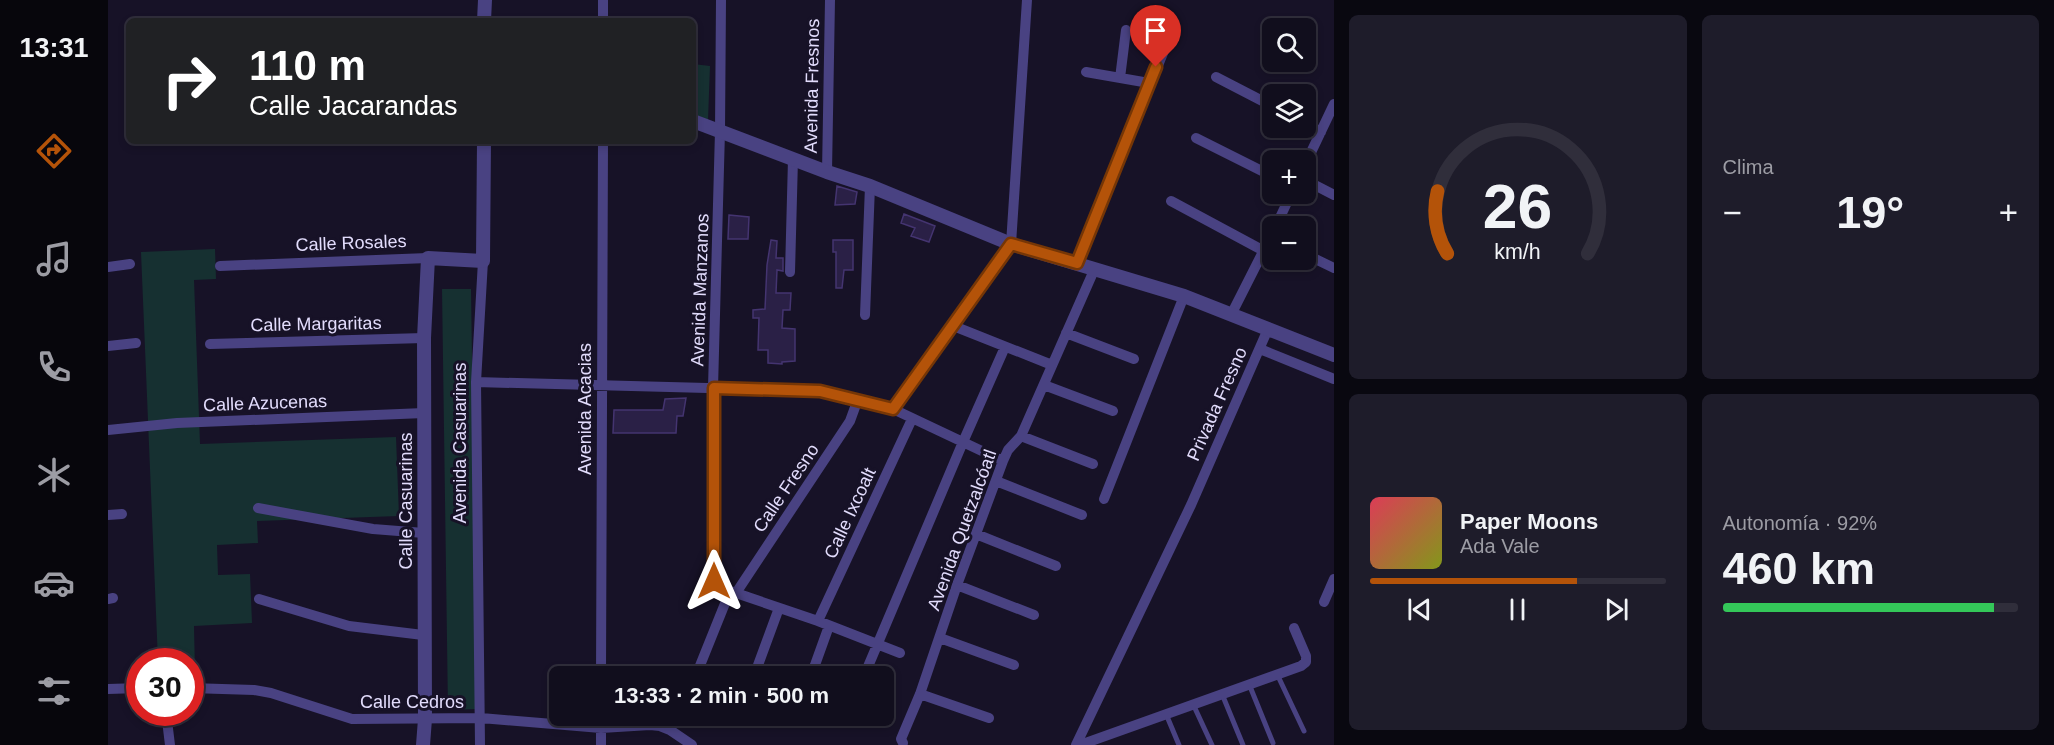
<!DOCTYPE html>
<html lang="es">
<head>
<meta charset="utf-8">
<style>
	:root { --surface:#110e1d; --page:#1e1c2a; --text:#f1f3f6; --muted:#9c9ca4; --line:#302e3b; --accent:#b45309 }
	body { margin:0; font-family:Arial,sans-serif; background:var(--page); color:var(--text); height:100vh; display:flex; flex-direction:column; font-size:22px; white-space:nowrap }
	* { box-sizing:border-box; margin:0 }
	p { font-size:20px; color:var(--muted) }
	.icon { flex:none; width:33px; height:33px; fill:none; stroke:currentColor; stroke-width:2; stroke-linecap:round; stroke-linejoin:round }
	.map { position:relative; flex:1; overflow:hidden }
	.panel { display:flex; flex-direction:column; gap:15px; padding:15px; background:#090810; width:720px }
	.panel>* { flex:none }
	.guide { position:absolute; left:18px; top:18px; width:570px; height:126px; border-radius:9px; box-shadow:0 3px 9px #0003,0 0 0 2px var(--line); background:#202124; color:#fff; overflow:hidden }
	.controls { position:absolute; left:1154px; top:18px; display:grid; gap:12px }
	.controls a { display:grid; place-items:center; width:54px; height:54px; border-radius:9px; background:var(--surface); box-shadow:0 3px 9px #0003,0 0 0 2px var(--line); font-size:30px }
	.speed { position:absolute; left:18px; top:648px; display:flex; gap:12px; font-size:30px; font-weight:700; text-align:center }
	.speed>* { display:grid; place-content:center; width:78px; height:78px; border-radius:50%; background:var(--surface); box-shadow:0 3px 9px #0003,0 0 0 2px var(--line); line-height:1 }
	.speed .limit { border:9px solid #d22; background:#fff; color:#111 }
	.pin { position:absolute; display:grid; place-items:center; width:51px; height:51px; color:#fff; margin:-62px -26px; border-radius:50% 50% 50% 0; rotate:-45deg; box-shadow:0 0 6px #0007 }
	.pin .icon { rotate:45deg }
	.me { position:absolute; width:66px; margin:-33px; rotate:0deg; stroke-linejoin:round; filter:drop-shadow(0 0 4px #0008) }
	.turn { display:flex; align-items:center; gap:21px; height:126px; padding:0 24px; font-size:27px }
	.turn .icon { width:78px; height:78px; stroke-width:2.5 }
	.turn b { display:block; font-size:42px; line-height:51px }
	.big { font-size:45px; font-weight:700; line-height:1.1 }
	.panel .tile { flex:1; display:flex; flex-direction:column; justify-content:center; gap:9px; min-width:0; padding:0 21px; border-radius:9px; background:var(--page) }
	.panel .dial { align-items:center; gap:0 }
	.dial svg { height:156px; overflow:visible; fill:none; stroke:var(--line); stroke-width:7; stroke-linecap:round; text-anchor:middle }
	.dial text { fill:var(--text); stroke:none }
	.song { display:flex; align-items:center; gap:18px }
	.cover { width:72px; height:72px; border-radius:9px; background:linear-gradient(135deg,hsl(350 70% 55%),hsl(70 70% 35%)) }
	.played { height:6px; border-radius:3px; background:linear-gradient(90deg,var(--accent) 70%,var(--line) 70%) }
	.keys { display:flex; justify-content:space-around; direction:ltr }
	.heat { display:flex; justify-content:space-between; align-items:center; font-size:33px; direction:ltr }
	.charge { height:9px; border-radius:4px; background:linear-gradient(90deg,#34c759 92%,var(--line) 0) }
	.panel .tiles { flex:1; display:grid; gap:15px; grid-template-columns:repeat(2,1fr) }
	.trip { position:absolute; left:441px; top:666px; width:345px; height:60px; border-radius:9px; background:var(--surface); box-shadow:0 3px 9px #0003,0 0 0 2px var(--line); font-weight:700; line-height:60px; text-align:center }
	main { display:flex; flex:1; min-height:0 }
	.dock { display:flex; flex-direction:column; width:108px; justify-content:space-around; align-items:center; background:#07060c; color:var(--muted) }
	.dock .icon { width:42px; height:42px }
	.dock .active { color:var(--accent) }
	.dock b { font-size:27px; color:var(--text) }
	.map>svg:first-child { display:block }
	.green { fill:#163031 }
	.building { fill:#2a2046; stroke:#443470; stroke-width:1.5 }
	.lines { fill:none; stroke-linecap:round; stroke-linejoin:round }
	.service { stroke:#494282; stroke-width:5 }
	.pedestrian { stroke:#494282; stroke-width:8 }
	.minor { stroke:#494282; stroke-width:10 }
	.tertiary { stroke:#494282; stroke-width:14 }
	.route-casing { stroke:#753606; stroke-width:15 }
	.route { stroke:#b45309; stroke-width:10 }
	.labels { text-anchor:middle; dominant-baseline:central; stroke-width:6; stroke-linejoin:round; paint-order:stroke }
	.street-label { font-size:18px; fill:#e2dcfc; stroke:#171227 }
</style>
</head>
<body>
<main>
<nav class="dock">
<b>13:31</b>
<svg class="icon active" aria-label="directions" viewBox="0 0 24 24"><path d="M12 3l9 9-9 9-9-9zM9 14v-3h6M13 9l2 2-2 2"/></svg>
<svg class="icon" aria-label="music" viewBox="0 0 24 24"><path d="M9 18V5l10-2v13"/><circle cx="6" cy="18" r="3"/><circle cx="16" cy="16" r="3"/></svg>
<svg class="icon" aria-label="phone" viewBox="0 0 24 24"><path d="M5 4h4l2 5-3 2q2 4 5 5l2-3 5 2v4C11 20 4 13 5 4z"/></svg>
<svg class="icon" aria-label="climate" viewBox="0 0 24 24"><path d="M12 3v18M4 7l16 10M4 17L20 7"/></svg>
<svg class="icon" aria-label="car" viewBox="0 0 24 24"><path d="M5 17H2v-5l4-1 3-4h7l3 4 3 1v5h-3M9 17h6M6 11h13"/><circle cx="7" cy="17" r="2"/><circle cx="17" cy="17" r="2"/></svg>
<svg class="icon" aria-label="filters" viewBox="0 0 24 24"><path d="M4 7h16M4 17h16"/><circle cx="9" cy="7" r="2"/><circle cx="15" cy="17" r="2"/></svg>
</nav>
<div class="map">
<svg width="1226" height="745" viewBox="0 0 1226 745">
	<rect width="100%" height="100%" fill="#171227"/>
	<path class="green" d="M585 64 602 66 600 120 585 114Z
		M107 249 108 279 86 280 92 444 288 437 291 516 149 521 150 543 109 545 110 575 142 574 144 623 86 626 87 673H83L82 662 50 661 33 252Z
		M334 289H363L369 709 340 710Z"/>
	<path class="building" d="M729 186 749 192 747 204 727 205Z
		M796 214 827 226 821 242 803 236 807 228 793 223Z
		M621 215 641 217 640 239H620Z
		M663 240 669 241 668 258H675V271L669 270 668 293H683L682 310H675L674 328 687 329V361L674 362V364L660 363V350H650L651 318H645V310L657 309 659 265Z
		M725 240H745V270H736L734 288H728V252H725Z
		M578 398 575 416H569L568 433H505L506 410H555L557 399Z"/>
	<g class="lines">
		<path class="service" d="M1169 674 1196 731
			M1141 684 1165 743
			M1114 694 1135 745
			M1085 704 1104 745
			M1058 714 1071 745"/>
		<path class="pedestrian" d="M606 581 622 591"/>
		<path class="minor" d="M495 0V21
			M978 72 1041 83
			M1108 77 1164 106
			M1012 78 1018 30
			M1197 123 1213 132
			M1088 138 1164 176
			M1197 165 1226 104
			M719 172 722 0
			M1197 180 1226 195
			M1063 201 1156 251
			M1168 226 1183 194
			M1197 254 1226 268
			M969 263 1062 36
			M112 266 320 258
			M0 267 22 264
			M682 272 685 159
			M1124 313 1164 234
			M757 315 762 186
			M843 325 944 365
			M958 333 1026 359
			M102 344 316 338
			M0 346 28 343
			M1152 349 1226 379
			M368 382 712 391 785 409 895 461
			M936 385 1005 411
			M785 409 903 244 919 0
			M0 430 69 423 316 413
			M913 436 985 464
			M888 481 974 515
			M996 499 1076 296
			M150 508 265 529 316 533
			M0 515 14 514
			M868 534 948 566
			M606 581 605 388 612 131 613 0
			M849 585 926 615
			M628 593 742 421 750 399
			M0 599 5 598
			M151 599 241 626 315 635
			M1216 602 1226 579
			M710 621 804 419
			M832 638 906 665
			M589 673 622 591 710 621 792 653
			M493 676 495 141
			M646 676 671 608
			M703 676 721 626
			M756 676 855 442 897 347
			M82 688 146 690 163 693 244 719 373 718 493 728 542 725 552 726 562 730 584 745
			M0 689 32 688
			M812 694 881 718
			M58 712 62 745
			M738 721 740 716
			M795 743 793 739 812 694 849 585 895 461 900 450 913 436 987 268
			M372 745 368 382 375 261
			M493 745V716
			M968 745 1083 505 1160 329
			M972 745 1193 666 1198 662V656L1186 628"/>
		<path class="tertiary" d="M376 21 377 0
			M585 121 719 172 762 186 903 244 1076 296 1226 355
			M315 745 317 719 316 338 320 258 375 261 376 141"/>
	</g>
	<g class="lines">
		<defs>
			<path id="route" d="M606 581V388L712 391 785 409 903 244 969 263 1048 67"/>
		</defs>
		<use href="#route" class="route-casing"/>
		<use href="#route" class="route"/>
	</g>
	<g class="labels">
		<g class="street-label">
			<text transform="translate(704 86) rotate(-89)">Avenida Fresnos</text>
			<text transform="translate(243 243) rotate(-2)">Calle Rosales</text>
			<text transform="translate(592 290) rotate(-88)">Avenida Manzanos</text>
			<text transform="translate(208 324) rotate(-1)">Calle Margaritas</text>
			<text transform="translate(157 403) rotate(-2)">Calle Azucenas</text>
			<text transform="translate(1109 404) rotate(-66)">Privada Fresno</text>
			<text transform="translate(477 409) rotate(-90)">Avenida Acacias</text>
			<text transform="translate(352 443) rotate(-90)">Avenida Casuarinas</text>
			<text transform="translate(678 488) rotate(-56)">Calle Fresno</text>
			<text transform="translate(298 501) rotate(-90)">Calle Casuarinas</text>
			<text transform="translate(742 513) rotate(-65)">Calle Ixcoalt</text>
			<text transform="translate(854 530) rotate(-70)">Avenida Quetzalcóatl</text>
			<text x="304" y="702">Calle Cedros</text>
		</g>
	</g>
</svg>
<div class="controls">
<a><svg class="icon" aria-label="search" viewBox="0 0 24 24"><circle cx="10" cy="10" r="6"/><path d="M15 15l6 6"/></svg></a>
<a><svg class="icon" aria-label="layers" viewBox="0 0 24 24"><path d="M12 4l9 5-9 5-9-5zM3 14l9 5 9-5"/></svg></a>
<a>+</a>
<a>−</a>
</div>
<div class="speed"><div class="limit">30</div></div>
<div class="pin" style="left:1048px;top:67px;background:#d93025"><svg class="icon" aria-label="arrive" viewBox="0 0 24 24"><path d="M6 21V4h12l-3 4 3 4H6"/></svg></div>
<svg class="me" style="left:606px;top:581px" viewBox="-20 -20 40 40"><path d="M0-17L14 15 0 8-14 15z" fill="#b45309" stroke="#fff" stroke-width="4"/></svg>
<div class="trip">13:33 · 2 min · 500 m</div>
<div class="guide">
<div class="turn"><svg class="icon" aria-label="right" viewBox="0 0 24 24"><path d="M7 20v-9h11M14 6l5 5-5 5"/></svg><div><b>110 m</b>Calle Jacarandas</div></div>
</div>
</div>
<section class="panel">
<div class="tiles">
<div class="tile dial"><svg viewBox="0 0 100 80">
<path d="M14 69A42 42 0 1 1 86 69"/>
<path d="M14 69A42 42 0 0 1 9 37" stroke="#b45309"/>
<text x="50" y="56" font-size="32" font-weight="700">26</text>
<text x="50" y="72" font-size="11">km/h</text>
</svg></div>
<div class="tile"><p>Clima</p>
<div class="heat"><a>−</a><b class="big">19°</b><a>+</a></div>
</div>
<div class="tile">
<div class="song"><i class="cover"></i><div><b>Paper Moons</b><p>Ada Vale</p></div></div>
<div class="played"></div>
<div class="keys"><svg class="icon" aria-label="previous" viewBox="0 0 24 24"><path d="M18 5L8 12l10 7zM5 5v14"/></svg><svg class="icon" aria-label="pause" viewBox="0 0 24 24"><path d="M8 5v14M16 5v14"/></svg><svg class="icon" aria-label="next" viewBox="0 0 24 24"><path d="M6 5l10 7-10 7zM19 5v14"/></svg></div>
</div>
<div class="tile"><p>Autonomía · 92%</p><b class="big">460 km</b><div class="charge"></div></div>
</div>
</section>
</main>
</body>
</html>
